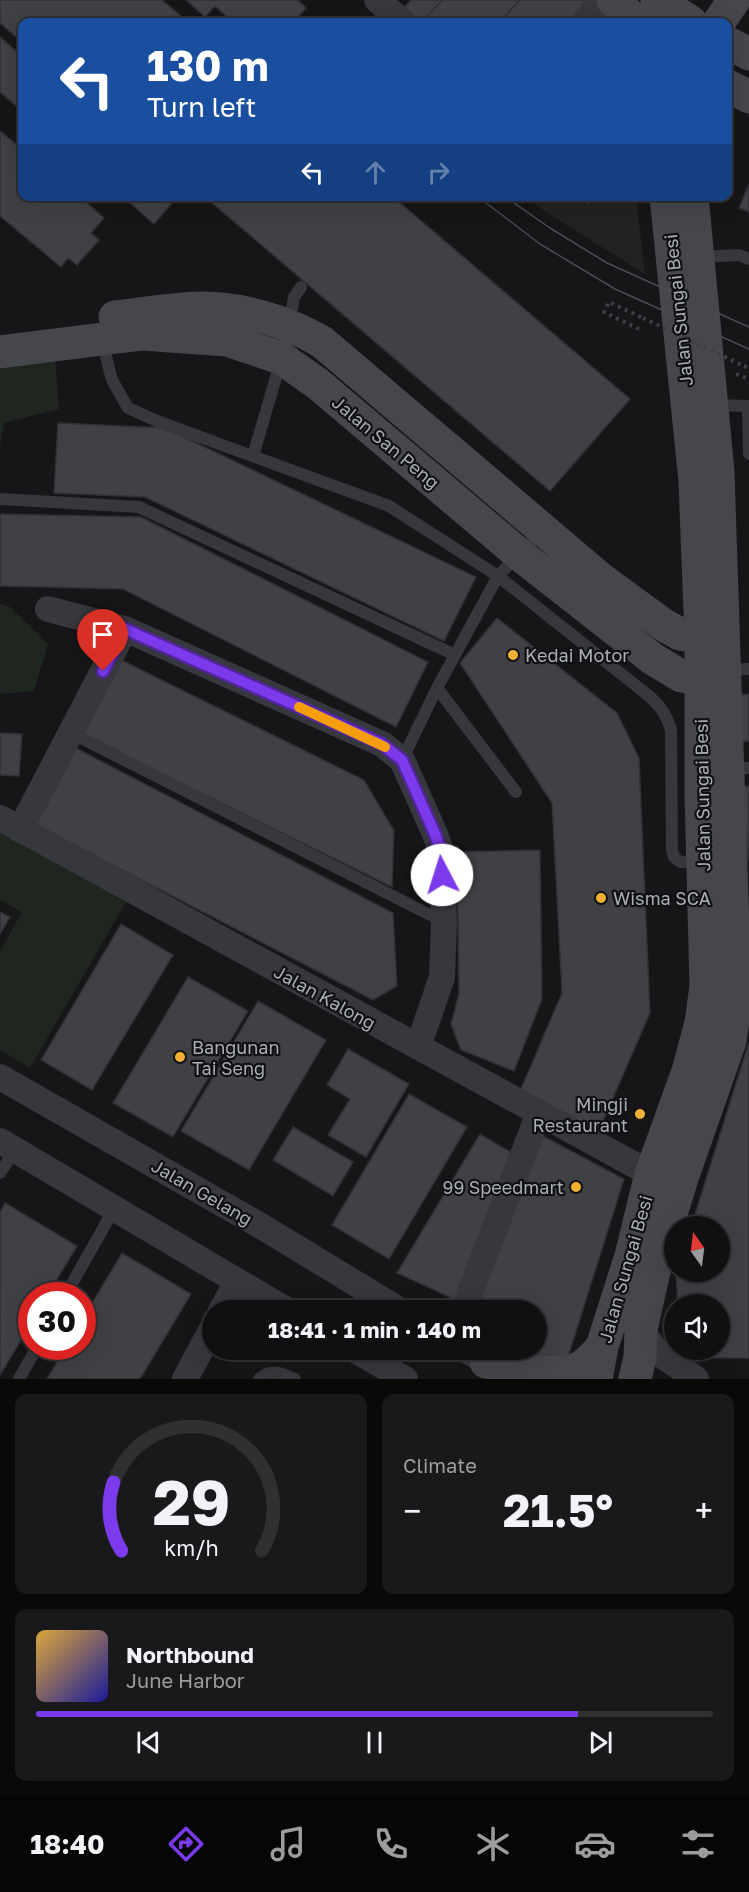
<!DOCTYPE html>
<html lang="en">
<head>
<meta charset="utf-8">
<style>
	:root { --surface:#101012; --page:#19191b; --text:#f1f3f6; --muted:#9c9d9f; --line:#303032; --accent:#7c3aed }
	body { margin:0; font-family:"Golos Text",sans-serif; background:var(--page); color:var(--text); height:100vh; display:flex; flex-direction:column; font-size:22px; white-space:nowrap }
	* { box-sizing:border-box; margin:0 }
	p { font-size:20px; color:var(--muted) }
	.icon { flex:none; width:33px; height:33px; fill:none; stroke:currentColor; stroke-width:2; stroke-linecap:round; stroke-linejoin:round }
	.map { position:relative; height:1379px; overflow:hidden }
	.side { display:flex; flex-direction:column; gap:15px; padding:15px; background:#09090a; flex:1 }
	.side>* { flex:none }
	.hud { position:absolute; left:18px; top:18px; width:714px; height:183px; border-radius:12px; box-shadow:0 6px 24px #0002,0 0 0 2px var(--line); background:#1a4fa0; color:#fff; overflow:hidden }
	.needle { width:39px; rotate:346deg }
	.buttons { position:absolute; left:664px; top:1216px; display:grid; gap:12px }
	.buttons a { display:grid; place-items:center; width:66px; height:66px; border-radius:50%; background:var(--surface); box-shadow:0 6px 24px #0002,0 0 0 2px var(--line); font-size:30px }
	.speed { position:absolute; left:18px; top:1282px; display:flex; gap:12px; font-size:30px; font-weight:700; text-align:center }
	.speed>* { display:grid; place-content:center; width:78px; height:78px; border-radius:50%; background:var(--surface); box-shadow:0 6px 24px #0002,0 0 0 2px var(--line); line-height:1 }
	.speed .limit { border:9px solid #d22; background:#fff; color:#111 }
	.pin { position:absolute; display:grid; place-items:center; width:51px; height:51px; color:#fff; margin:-62px -26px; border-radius:50% 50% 50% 0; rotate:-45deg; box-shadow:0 0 6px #0007 }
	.pin .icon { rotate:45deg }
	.me { position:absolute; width:66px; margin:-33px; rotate:355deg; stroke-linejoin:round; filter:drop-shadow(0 0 4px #0008) }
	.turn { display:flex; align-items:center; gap:21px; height:126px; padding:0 30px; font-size:27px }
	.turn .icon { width:78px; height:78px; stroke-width:2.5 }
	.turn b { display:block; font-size:42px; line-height:51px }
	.lanes { display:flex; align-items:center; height:57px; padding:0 30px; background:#0003; justify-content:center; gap:30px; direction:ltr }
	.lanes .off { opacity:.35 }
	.big { font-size:45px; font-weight:700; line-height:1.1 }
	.side .widget { flex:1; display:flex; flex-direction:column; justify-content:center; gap:9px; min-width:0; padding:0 21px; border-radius:12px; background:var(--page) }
	.side .dial { align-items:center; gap:0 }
	.dial svg { height:156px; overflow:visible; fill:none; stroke:var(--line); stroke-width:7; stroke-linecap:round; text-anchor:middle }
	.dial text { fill:var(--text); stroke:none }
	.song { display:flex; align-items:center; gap:18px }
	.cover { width:72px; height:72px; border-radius:9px; background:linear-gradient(135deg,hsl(40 70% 55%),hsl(240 70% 35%)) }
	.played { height:6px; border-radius:3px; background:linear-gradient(90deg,var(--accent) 80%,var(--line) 80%) }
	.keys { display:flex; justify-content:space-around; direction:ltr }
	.heat { display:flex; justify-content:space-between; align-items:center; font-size:33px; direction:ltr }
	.side .tiles { flex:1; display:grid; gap:15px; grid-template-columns:1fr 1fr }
	.widget:last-child { grid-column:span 2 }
	.trip { position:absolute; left:202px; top:1300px; width:345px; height:60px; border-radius:30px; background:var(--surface); box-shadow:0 6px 24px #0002,0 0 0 2px var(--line); font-weight:700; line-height:60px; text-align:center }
	.tab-bar { display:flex; height:96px; justify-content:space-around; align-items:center; background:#060607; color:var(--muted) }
	.tab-bar .icon { width:42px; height:42px }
	.tab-bar .active { color:var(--accent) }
	.tab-bar b { font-size:27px; color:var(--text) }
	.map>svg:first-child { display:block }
	.built { fill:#222225 }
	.green { fill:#1e261f }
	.building { fill:#404145; stroke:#303034; stroke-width:1.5 }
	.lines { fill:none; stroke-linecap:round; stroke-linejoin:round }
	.path { stroke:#3d3f44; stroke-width:4; stroke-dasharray:3 4.5; stroke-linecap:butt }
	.lane { stroke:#37383d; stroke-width:12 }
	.street { stroke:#37383d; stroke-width:26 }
	.secondary { stroke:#45474d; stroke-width:33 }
	.tram { stroke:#4a4c52; stroke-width:1.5 }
	.path-bridge { stroke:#3d3f44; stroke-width:4; stroke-dasharray:3 4.5; stroke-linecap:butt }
	.route-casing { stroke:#51269a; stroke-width:15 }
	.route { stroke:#7c3aed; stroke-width:10 }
	.slow { stroke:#f59e0b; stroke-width:10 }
	.poi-dot { fill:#f2b134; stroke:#111113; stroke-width:2 }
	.labels { text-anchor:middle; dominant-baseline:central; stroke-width:4.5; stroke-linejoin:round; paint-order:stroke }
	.street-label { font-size:18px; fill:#a8adb8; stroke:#111113 }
	.poi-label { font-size:18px; fill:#a8adb8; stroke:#111113; text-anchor:start }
</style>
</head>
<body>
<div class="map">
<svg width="749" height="1379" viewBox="0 0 749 1379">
	<rect width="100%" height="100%" fill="#161618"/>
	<path class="built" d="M524 197H636L645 274 552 216Z"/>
	<path class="green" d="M55 356 59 409 4 423 0 446V363Z
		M0 604 10 607 48 644 34 691 0 694Z
		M0 830 126 902 30 1068 0 1050V951L22 912 0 900Z"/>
	<path class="building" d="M0 0H162L188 22H22V42L0 23Z
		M186 0H298L306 8 293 22H233L215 6 205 17Z
		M411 0H442L422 22H419L403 9Z
		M442 0H520L500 22H422Z
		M520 0H583L588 4 571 22H500Z
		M0 37 22 56V111L0 92Z
		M0 131 22 149V196H79L104 218 91 233 99 240 77 265 68 258 61 267 0 216Z
		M749 184V212L739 208Z
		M122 196H178L154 224Z
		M204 196H392L630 399 550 491Z
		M578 196H594L588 204Z
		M58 423 165 428 476 577 444 641 145 497 54 493Z
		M0 514 141 517 428 662 396 727 123 589 0 586Z
		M497 618 617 713 639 758 650 1013 599 1130 518 1096 562 993 552 803 460 663Z
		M113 656 364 780 394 831 392 887 75 731Z
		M749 694V741L737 742 734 695Z
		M0 733 22 734 19 776 0 775Z
		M70 745 393 913 397 986 373 1000 29 822Z
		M749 786V862L741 787Z
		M540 850 542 999 514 1071 461 1050 451 1024 459 994 457 852Z
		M0 912 10 917 0 934Z
		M121 924 173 955 92 1090 41 1060Z
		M188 977 248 1011 173 1137 113 1103Z
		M258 1001 326 1040 249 1170 181 1131Z
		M749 1042V1358H698L689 1350H720V1305H678L676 1274 677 1272H720V1227H691Z
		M348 1049 409 1084 366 1157 328 1135 350 1099 327 1085Z
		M409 1094 467 1127 389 1259 332 1225Z
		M293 1127 353 1162 333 1196 273 1160Z
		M480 1134 512 1153 458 1301 397 1273Z
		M539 1134 624 1179 568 1357 506 1353 500 1350H537V1311H472Z
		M5 1203 77 1246 47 1296H32V1322L0 1375V1212Z
		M122 1253 191 1294 140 1379H47L66 1347H82V1320Z"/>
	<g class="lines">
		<path class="path" d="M639 329 604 312 609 302 643 318
			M744 366 749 368
			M736 374 749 379"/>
		<path class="lane" d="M698 257 739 255 749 259
			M289 326 294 297 301 287
			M102 341 112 380 128 408 157 421 389 506 498 576 649 696C660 706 667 715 671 730L672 850 674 857 680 862H700
			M714 405 749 406
			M748 406 749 454
			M253 456 281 360
			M0 499 139 507 455 655
			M726 670 749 669
			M437 688 516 792
			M71 733 444 922
			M402 760 437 688 498 576 543 530
			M728 770 749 768
			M0 1173 15 1150
			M65 1296 114 1209
			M19 1379 37 1347
			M259 1379C271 1368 282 1373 295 1379"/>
		<path class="street" d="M377 0 403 22
			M584 22 602 0
			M48 609 125 629 382 744 402 760 435 834 441 851 444 922 442 977 418 1047
			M0 818 651 1174
			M20 830 125 629
			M0 1077 261 1226 401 1311
			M0 1141 288 1311
			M221 1311 237 1282
			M463 1311 539 1113
			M641 1329 656 1351 696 1379
			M355 1350 405 1379
			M466 1350 502 1371
			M185 1379 213 1327"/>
		<path class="secondary" d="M613 0 637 22
			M657 0 691 22
			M719 22 734 0
			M728 43 749 54
			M728 86 749 97
			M115 317C144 314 174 308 203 308 243 308 288 322 322 342L601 579 664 625 680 634 701 638H720
			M0 352 142 334 227 340 281 358 318 384 520 555 653 659 681 676 719 681
			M486 1362C511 1367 558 1379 581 1367 589 1362 596 1354 602 1347
			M596 1379 602 1347 631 1256 651 1174 688 1071 701 1023 706 986 701 794V638L695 481 666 196
			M635 1379 640 1357 641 1329 656 1263 683 1175 730 1041 734 1013V959L718 472 692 196"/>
		<path class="tram" d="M477 196 540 244 615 289 749 349
			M504 196 550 228 607 263 749 327"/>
		<path class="path-bridge" d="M643 318 744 366"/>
	</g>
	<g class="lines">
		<defs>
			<path id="route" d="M103 671 125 629 382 744 402 760 435 834 441 851 442 875"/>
		</defs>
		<use href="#route" class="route-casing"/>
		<use href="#route" class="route"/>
		<path class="slow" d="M299 707 385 747"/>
	</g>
	<g class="poi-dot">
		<circle cx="513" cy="655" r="6"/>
		<circle cx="601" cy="898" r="6"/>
		<circle cx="180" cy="1057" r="6"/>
		<circle cx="640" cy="1114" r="6"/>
		<circle cx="576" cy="1187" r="6"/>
	</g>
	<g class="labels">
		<g class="street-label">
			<text transform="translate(678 310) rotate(-96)">Jalan Sungai Besi</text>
			<text transform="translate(386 442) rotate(40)">Jalan San Peng</text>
			<text transform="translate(702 795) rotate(-91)">Jalan Sungai Besi</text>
			<text transform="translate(325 997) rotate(29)">Jalan Kalong</text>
			<text transform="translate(202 1192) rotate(30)">Jalan Gelang</text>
			<text transform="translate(625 1269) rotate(-74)">Jalan Sungai Besi</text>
		</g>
		<g class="poi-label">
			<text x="525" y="655">Kedai Motor</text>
			<text x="613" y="898">Wisma SCA</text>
			<text x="192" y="1047">Bangunan<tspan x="192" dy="21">Tai Seng</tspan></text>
			<text x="628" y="1104" text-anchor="end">Mingji<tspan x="628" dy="21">Restaurant</tspan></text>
			<text x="564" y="1187" text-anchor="end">99 Speedmart</text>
		</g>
	</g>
</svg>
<div class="buttons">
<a><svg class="needle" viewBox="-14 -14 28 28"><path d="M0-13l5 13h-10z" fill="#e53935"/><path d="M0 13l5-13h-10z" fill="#9c9d9f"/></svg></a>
<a><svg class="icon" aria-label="sound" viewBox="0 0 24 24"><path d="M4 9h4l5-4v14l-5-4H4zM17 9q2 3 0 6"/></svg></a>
</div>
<div class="speed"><div class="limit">30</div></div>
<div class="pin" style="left:103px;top:671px;background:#d93025"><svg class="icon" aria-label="arrive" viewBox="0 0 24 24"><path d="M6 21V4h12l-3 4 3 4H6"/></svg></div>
<svg class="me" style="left:442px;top:875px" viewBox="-20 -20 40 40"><circle r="19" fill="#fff"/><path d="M0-13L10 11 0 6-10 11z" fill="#7c3aed"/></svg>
<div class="trip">18:41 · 1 min · 140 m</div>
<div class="hud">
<div class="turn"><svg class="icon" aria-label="left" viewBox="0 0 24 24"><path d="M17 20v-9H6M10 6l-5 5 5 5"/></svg><div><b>130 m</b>Turn left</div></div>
<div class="lanes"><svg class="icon" aria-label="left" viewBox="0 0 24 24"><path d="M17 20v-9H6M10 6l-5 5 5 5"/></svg><svg class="icon off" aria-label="ahead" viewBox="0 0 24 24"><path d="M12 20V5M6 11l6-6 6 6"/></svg><svg class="icon off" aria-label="right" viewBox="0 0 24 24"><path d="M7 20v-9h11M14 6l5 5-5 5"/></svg></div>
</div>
</div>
<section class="side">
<div class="tiles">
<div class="widget dial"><svg viewBox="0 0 100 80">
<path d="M14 69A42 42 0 1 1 86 69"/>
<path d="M14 69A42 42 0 0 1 10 34" stroke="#7c3aed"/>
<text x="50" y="56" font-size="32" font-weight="700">29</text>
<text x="50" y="72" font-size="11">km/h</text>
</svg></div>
<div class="widget"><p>Climate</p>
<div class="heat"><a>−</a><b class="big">21.5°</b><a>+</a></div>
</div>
<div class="widget">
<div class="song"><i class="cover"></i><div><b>Northbound</b><p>June Harbor</p></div></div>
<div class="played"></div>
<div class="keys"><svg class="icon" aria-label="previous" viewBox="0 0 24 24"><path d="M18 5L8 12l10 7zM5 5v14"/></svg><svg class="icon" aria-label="pause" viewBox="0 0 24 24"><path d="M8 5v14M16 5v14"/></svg><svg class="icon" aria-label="next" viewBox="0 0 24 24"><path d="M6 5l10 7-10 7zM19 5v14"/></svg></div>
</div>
</div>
</section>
<nav class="tab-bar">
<b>18:40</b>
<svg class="icon active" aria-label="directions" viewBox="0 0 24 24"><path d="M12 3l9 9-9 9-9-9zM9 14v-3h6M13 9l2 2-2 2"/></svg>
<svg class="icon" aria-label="music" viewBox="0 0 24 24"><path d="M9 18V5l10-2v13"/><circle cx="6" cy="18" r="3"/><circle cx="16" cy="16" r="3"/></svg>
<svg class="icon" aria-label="phone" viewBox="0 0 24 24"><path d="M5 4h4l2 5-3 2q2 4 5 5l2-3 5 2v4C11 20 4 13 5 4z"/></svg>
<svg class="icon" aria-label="climate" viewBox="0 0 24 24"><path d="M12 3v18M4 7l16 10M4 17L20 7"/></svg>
<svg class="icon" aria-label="car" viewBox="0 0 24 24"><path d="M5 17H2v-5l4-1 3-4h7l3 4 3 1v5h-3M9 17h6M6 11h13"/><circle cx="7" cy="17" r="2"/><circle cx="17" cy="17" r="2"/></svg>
<svg class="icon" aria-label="filters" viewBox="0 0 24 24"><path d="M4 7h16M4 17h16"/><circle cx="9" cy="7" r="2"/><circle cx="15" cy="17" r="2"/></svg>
</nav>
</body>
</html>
